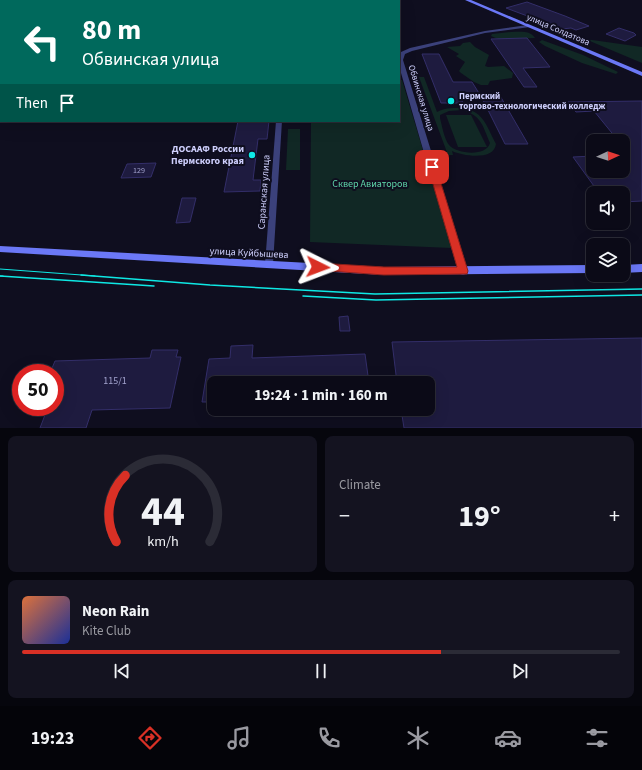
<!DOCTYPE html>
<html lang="en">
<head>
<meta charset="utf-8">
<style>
	:root { --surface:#0b0a17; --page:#141320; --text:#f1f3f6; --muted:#9a9aa1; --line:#2b2b36; --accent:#d93025 }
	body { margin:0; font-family:"Source Sans 3",sans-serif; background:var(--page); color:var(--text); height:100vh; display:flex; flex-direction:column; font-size:15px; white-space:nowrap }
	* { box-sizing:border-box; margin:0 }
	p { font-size:13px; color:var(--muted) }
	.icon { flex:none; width:22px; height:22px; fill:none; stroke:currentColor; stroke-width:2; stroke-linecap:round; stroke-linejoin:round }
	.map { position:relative; height:428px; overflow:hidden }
	.panel { display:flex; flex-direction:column; gap:8px; padding:8px; background:#06060d; flex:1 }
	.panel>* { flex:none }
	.guide { position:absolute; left:0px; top:0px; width:400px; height:122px; box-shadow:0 4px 16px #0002,0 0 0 1px var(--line); background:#00695c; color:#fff; overflow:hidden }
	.needle { width:26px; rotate:87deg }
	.controls { position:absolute; left:586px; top:134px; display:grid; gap:8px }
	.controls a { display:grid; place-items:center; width:44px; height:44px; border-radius:8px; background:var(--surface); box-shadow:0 4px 16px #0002,0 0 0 1px var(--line); font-size:20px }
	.speed { position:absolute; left:12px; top:364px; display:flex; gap:8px; font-size:20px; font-weight:700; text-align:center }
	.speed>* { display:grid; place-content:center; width:52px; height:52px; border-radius:50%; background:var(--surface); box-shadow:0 4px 16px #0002,0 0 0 1px var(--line); line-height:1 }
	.speed .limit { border:6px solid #d22; background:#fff; color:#111 }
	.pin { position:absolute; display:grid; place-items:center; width:34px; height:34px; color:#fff; margin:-17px; border-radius:8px; box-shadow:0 2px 6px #0006 }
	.me { position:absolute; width:44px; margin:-22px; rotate:93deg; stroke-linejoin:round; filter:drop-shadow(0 0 3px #0008) }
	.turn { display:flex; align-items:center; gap:14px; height:84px; padding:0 16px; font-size:18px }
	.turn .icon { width:52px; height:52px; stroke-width:2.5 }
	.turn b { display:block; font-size:28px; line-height:34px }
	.then { display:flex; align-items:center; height:38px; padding:0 16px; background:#0003; gap:8px; font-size:15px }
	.big { font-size:30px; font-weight:700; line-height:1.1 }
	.panel .card { flex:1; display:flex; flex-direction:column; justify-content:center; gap:6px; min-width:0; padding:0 14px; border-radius:8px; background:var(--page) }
	.panel .dial { align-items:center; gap:0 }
	.dial svg { height:104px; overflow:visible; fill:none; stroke:var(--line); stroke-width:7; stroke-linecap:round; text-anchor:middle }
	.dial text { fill:var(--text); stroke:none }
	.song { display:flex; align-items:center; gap:12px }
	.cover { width:48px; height:48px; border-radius:6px; background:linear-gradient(135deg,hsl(20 70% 55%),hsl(230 70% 35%)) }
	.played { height:4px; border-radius:2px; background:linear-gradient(90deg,var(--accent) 70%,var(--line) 70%) }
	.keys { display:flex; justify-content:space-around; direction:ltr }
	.heat { display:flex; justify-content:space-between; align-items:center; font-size:22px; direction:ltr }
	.panel .tiles { flex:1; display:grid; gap:8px; grid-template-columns:1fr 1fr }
	.card:last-child { grid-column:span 2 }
	.trip { position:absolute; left:207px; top:376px; width:228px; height:40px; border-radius:8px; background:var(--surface); box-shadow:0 4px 16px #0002,0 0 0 1px var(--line); font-weight:700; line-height:40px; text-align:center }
	.dock { display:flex; height:64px; justify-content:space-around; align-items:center; background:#040409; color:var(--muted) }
	.dock .icon { width:28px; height:28px }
	.dock .selected { color:var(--accent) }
	.dock b { font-size:18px; color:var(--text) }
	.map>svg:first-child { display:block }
	.green { fill:#112825; fill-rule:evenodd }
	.building { fill:#1e1b3f; stroke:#332e69 }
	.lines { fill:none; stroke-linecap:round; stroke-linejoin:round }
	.street { fill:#3b417b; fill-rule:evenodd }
	.secondary { fill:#6b78f6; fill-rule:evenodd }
	.tram-far1 { stroke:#0ee8e4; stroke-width:1 }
	.tram { stroke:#0ee8e4; stroke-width:1.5 }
	.route { fill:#d93025; stroke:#8d1f18 }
	.poi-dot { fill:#0ee8e4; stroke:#0f0e1f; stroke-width:1.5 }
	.labels { text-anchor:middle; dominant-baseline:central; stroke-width:4; stroke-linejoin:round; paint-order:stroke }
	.number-label { font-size:8px; fill:#a2a2cd }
	.far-street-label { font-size:9px; fill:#cecffc; stroke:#0f0e1f }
	.far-poi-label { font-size:9px; font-weight:bold; fill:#cecffc; stroke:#0f0e1f; text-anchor:start }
	.poi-label { font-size:10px; font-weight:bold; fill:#cecffc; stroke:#0f0e1f; text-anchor:end }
	.park-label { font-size:10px; fill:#5fd7ab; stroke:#0f0e1f }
	.street-label { font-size:10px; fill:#cecffc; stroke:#0f0e1f }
	.near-number-label { font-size:10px; fill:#a2a2cd }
</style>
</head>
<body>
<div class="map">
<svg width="642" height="428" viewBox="0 0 642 428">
	<rect width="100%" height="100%" fill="#0f0e1f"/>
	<path class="green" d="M511 32C520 32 530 30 535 38L498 39 491 36 492 34Z
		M585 39 642 47V63Z
		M542 40 583 55 618 72 616 74 582 63 545 46 539 42Z
		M470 42 475 47 489 55 485 66 488 67 504 66 513 73 512 78 490 81 488 85H481L474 82 461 73 459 71 465 62 456 56 459 54 447 47 460 46 463 43Z
		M419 77H424L437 112C444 108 451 108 459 108 483 109 486 125 496 144 494 161 463 156 452 151L453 155H448ZM463 110C482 116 483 127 490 143 486 157 457 154 449 145 444 138 442 126 440 118V115L449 111Z
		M399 80H402L452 248 310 242 311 121H399Z
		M446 115H471L487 147H458Z
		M288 129H300V170H286Z"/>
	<path class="building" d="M527 2 565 16 589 26 576 30 571 28 562 29 506 8Z
		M619 28 634 33 636 35 625 41 606 34Z
		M527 38 550 67 523 68 537 87H524L491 39Z
		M422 54H439L453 82H472L482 98 461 99 463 103H441Z
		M480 94H499L528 144H505Z
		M642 101V201L623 202V193H599L573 157 593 156V171H623V138H616L594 111 576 112 568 102Z
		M238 121H269L267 139H258L253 180H261L260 191 224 192Z
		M156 163 151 177 121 178 127 164Z
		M182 198H196L190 222 176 223Z
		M348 316 350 331H340L339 317Z
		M642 338V428H404L401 409H428V383H397L392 342Z
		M253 345 252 358 365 354 369 383H214V402H202L209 359 230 358 231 346Z
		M152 350H178L176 357H181L170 408 92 410 86 428H40L48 407H55V373H50L55 361 150 358Z"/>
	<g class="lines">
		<path class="street" d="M528 25 530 26V27L485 33 412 51 405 54 403 60 468 271 466 274 463 275 460 274 458 271 399 66V56L401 52 410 48 485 31Z
			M276 121H282L273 264 272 267 269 268 266 267 265 264Z"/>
		<path class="secondary" d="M465 0H471L642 72V76Z
			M0 246 384 267 593 265V273L384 275 0 252Z
			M642 264V272L623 273V265Z"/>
		<path class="tram-far1" d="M0 269 95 276
			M0 276H3"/>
		<path class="tram" d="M81 275 210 285 375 294 642 289
			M0 276 154 286
			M303 296 376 300 642 295"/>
	</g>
	<path class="route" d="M429 165H432L436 167 468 271 467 274 384 275 315 270 313 267 318 263 384 267H457L428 167Z"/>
	<g class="poi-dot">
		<circle cx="451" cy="101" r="4"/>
		<circle cx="252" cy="155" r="4"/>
	</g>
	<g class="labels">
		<g class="number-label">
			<text x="139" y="170">129</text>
		</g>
		<g class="far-street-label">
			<text transform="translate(558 30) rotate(23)">улица Солдатова</text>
			<text transform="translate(421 98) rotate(73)">Обвинская улица</text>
		</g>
		<g class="far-poi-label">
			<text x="459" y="96">Пермский<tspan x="459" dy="10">торгово-технологический колледж</tspan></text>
		</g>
		<g class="poi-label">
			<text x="244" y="149">ДОСААФ России<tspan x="244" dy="12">Пермского края</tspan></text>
		</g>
		<g class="park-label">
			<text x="370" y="184">Сквер Авиаторов</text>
		</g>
		<g class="street-label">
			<text transform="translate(264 192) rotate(-86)">Саранская улица</text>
			<text transform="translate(249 253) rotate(3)">улица Куйбышева</text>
		</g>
		<g class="near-number-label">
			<text x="115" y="381">115/1</text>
		</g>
	</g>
</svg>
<div class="controls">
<a><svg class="needle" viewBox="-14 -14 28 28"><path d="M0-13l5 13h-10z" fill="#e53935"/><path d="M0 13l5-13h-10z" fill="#9a9aa1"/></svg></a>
<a><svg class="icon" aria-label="sound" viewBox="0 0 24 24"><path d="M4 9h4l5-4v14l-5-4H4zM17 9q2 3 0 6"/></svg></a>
<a><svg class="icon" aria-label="layers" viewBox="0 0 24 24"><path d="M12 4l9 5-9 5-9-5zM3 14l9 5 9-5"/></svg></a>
</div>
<div class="speed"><div class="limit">50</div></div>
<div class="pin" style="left:432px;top:167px;background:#d93025"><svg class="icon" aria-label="arrive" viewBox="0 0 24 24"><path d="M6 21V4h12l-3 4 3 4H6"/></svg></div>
<svg class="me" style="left:318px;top:267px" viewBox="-20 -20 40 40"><path d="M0-17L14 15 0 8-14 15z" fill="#d93025" stroke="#fff" stroke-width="4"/></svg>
<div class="trip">19:24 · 1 min · 160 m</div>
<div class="guide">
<div class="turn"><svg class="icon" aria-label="left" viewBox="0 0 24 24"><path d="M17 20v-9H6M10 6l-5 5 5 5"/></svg><div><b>80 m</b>Обвинская улица</div></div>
<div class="then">Then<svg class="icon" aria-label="arrive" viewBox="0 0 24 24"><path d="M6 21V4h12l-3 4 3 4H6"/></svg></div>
</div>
</div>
<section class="panel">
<div class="tiles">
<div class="card dial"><svg viewBox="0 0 100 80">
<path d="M14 69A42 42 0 1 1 86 69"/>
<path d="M14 69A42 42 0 0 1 21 18" stroke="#d93025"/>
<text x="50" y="56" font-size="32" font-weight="700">44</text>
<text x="50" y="72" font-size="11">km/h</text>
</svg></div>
<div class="card"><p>Climate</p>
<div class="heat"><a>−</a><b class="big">19°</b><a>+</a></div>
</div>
<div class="card">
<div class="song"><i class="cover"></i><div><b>Neon Rain</b><p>Kite Club</p></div></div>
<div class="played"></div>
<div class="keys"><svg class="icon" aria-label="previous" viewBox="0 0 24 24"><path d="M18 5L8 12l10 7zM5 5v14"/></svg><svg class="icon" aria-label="pause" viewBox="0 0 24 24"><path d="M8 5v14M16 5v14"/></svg><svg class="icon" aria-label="next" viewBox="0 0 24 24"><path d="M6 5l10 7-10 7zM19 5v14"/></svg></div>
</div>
</div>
</section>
<nav class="dock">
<b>19:23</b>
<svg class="icon selected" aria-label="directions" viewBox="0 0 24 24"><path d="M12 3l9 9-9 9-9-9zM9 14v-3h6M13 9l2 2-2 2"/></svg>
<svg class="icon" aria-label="music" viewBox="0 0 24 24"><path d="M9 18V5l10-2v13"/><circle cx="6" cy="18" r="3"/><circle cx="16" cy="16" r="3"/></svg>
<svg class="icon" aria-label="phone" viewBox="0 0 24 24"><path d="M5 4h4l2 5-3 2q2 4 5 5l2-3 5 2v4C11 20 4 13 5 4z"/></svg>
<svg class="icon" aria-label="climate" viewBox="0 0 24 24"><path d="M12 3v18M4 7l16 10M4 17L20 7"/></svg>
<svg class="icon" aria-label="car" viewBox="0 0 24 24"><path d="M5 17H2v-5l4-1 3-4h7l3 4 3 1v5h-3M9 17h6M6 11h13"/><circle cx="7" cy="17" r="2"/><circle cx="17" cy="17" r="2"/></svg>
<svg class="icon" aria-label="filters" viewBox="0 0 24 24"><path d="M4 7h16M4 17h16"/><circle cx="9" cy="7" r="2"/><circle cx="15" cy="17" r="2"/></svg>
</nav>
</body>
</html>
